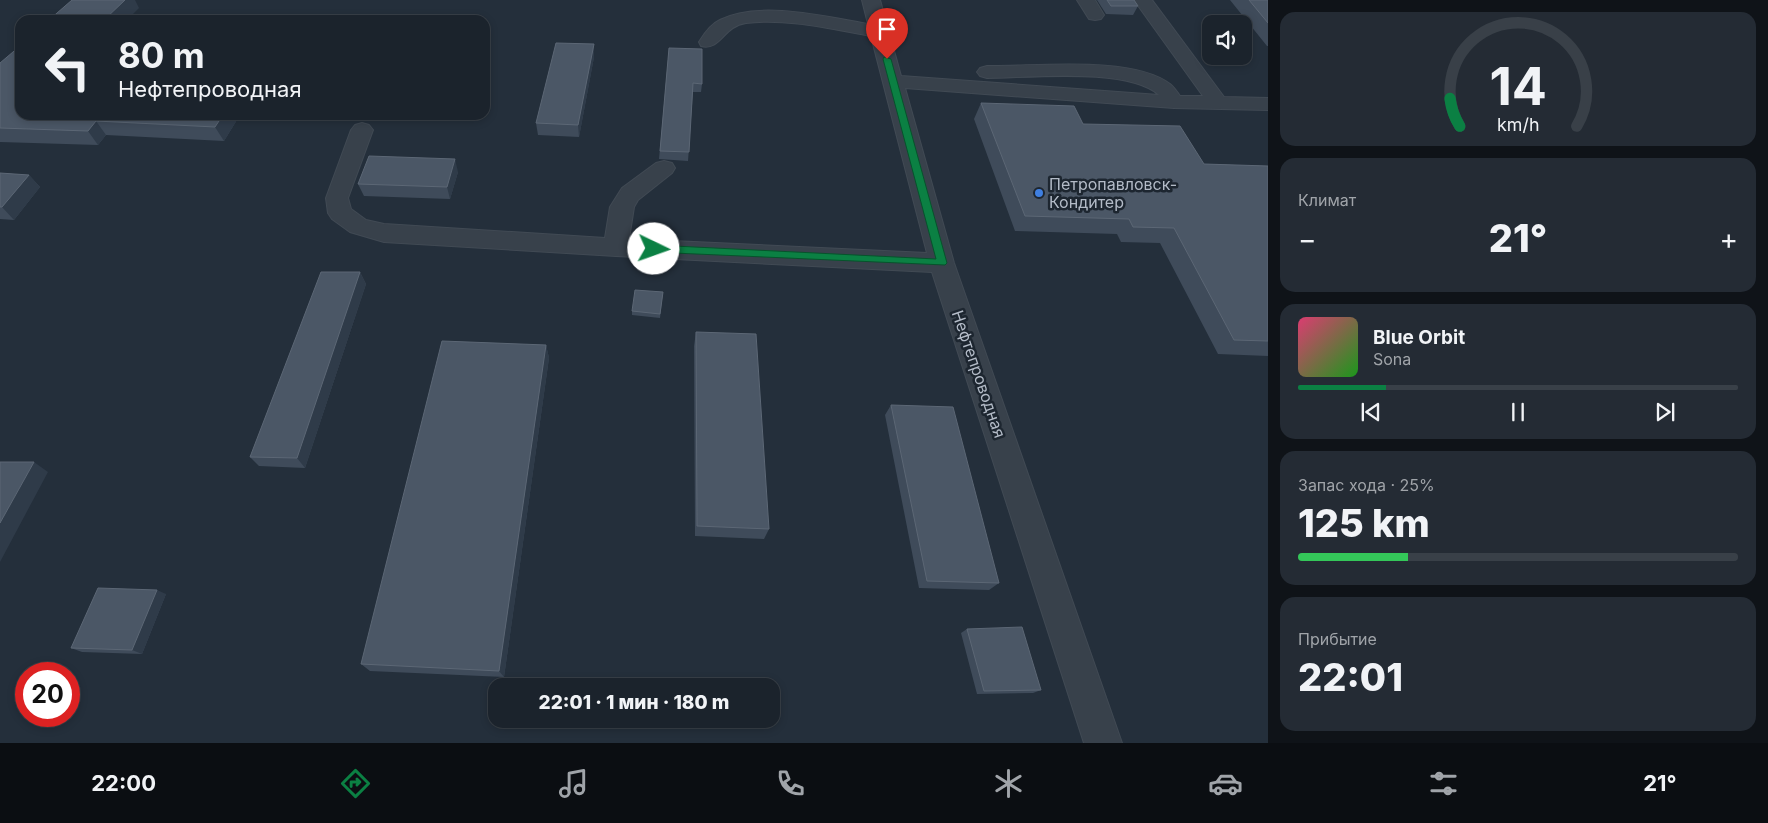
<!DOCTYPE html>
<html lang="ru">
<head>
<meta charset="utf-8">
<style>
	:root { --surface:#1b232c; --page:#242b34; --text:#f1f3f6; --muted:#a0a4a9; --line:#394048; --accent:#0b8043 }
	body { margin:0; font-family:Inter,sans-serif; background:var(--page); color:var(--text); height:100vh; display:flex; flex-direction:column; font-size:19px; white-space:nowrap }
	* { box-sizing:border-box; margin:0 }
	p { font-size:16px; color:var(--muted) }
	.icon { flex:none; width:28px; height:28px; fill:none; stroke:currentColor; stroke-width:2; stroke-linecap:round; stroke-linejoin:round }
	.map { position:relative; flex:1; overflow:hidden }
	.side { display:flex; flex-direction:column; gap:12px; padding:12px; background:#0f1318; width:500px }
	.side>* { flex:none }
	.banner { position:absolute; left:15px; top:15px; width:475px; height:105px; border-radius:15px; box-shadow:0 2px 8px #0003,0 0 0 1px var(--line); background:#1b232c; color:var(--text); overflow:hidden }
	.tools { position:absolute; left:1202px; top:15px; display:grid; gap:10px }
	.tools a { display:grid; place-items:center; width:50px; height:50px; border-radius:10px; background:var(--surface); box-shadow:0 2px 8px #0003,0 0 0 1px var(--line); font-size:25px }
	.speed { position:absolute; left:15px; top:662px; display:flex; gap:10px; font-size:25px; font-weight:700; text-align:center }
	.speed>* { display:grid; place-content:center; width:65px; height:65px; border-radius:50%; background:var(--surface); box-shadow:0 2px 8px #0003,0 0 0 1px var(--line); line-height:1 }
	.speed .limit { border:8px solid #d22; background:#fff; color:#111 }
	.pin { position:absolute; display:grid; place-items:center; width:42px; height:42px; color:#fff; margin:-51px -21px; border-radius:50% 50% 50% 0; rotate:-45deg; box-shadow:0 0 5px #0007 }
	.pin .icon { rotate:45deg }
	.me { position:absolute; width:55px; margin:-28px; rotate:93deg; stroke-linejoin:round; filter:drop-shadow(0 0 4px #0008) }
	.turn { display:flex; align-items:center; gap:18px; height:105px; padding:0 20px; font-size:22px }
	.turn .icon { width:65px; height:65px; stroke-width:2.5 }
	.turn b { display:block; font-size:35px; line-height:42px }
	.big { font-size:38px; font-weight:800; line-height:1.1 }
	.side .tile { flex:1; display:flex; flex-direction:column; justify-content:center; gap:8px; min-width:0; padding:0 18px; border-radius:15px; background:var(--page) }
	.side .dial { align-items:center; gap:0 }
	.dial svg { height:130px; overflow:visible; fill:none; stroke:var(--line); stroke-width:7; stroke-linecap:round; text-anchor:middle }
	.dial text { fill:var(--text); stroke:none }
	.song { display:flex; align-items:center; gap:15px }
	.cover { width:60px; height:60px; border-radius:8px; background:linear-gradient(135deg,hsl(340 70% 55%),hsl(120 70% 35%)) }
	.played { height:5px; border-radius:2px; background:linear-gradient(90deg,var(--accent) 20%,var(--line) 20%) }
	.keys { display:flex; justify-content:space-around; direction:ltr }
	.heat { display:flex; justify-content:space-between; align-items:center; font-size:28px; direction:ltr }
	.charge { height:8px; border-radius:4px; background:linear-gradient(90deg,#34c759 25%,var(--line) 0) }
	.trip { position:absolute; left:488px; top:678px; width:292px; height:50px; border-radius:15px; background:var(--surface); box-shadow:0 2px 8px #0003,0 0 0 1px var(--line); font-weight:800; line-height:50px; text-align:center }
	.tab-bar { display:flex; height:80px; justify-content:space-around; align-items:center; background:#0b0e12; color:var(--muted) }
	.tab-bar .icon { width:35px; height:35px }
	.tab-bar .active { color:var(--accent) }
	.tab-bar b { font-size:22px; color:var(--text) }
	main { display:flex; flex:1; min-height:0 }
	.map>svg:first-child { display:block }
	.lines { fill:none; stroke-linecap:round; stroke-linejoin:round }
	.minor-casing { stroke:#414a54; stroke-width:2 }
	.minor { fill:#38414b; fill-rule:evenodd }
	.wall { fill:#3f4b5a }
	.shaded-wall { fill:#2f3b49 }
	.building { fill:#4b5766; stroke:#5c6775 }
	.route { fill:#0b8043; stroke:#07532c }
	.shop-dot { fill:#3f7fe0; stroke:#1d2630; stroke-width:2 }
	.labels { text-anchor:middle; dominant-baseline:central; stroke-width:5; stroke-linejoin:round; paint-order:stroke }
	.poi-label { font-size:16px; fill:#b3bbc7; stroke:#1d2630; text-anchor:start }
	.street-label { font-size:16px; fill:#b3bbc7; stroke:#1d2630 }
</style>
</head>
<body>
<main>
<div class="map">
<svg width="1268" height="743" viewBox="0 0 1268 743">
	<rect width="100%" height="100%" fill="#242f3b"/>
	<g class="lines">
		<defs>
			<path id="minor" d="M862 0H880L901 76 1159 95C1127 67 1029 78 987 78L980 76 977 72 980 68 987 66C1035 67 1131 55 1170 84 1174 87 1177 92 1180 96H1203L1134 0H1152L1224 97 1268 98V110L1174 108 905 88 954 263 1122 743H1084L932 272 616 256 384 242 350 232 332 219 328 213 326 198 351 130 355 125 362 123 369 125 373 130 348 198 351 209 366 220 384 224 605 238 610 207 622 188 656 163 664 161 672 163 675 168 672 173 638 200 634 207 629 239 927 253 871 36C831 29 787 18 746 23 723 26 721 51 701 46L699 42C704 34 711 24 720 20 758 0 827 17 868 24Z
				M1077 0H1095L1104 15 1101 19 1095 20 1089 19Z"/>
		</defs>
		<use href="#minor" class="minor-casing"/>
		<use href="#minor" class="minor"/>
	</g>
	<path class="wall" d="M1097 0H1134L1138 6 1133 15 1106 14Z
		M1230 0H1268V46H1267Z
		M594 44V57L579 137 538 135 536 123Z
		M669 48 702 84 701 92H693L688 161 659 159Z
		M0 63 20 115H240L224 141 106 135 98 145 0 142Z
		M981 103 1083 124 1204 164 1268 166V356L1218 354 1160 243 1121 242 1117 234 1015 231 974 119Z
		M458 172 450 199 364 196 358 184Z
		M0 173 29 175 40 187 14 220 0 219Z
		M360 272 366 284 305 468 259 466 250 457Z
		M663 292 660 318 632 315V311Z
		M696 332 769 529 764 539 695 536 694 346Z
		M546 345 549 358 504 677 370 671 361 664Z
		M891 405 999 583 989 590 919 588 885 415Z
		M166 594 142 654 82 652 71 648Z
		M967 629 1041 690 1033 693 977 694 961 633Z"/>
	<path class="shaded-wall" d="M125 0H135L139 8 127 20H104Z
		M594 44V57L579 137 578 125Z
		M223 115H240L224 141 215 127Z
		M96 121 106 135 98 145 88 131Z
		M455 159 458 172 450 199 447 187Z
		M29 175 40 187 14 220 2 207Z
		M360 272 366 284 305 468 297 458Z
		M546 345 549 358 504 677 499 671Z
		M34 462 48 472 0 562V523Z
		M157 590 166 594 142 654 132 650Z"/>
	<path class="building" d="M72 0H125L104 20H49Z
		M1107 0H1134L1138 6H1111Z
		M1249 0H1268V23Z
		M556 43 594 44 578 125 536 123Z
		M20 46V115H223L215 127 96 121 88 131 0 128V63Z
		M669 48 702 49V84L693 83 689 152 660 151Z
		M981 103 1074 106 1083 124 1180 126 1204 164 1268 166V341L1234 340 1174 228 1133 227 1129 219 1025 216Z
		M369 156 455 159 447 187 358 184Z
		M0 173 29 175 2 207H0Z
		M321 272H360L297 458 250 457Z
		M635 290 663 292 660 314 632 311Z
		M696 332 756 334 769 529 697 526Z
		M442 341 546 345 499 671 361 664Z
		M891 405 953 407 999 583 927 581Z
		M0 462H34L0 523Z
		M98 588 157 590 132 650 71 648Z
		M1022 627 1041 690 984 691 967 629Z"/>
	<path class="route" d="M884 57 891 59 947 263 945 265 651 252 649 249 654 245 936 259 883 59Z"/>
	<circle class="shop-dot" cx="1039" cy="193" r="5"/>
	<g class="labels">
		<g class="poi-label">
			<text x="1049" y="184">Петропавловск-<tspan x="1049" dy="18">Кондитер</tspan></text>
		</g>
		<g class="street-label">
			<text transform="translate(979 374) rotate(71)">Нефтепроводная</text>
		</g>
	</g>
</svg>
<div class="tools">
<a><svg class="icon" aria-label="sound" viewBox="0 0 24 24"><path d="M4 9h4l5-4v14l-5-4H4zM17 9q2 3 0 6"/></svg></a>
</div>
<div class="speed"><div class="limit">20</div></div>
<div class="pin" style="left:887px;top:59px;background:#d93025"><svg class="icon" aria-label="arrive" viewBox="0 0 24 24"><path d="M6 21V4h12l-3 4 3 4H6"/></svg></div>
<svg class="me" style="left:654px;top:249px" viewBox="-20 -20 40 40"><circle r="19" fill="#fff"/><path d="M0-13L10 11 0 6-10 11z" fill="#0b8043"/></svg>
<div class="trip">22:01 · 1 мин · 180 m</div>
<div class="banner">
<div class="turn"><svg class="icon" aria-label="left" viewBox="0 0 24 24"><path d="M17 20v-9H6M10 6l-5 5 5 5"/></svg><div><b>80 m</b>Нефтепроводная</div></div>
</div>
</div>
<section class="side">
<div class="tile dial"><svg viewBox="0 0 100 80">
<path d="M14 69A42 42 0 1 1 86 69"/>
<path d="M14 69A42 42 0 0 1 8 52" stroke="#0b8043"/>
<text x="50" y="56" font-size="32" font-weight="700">14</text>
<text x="50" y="72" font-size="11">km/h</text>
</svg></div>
<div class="tile"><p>Климат</p>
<div class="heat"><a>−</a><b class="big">21°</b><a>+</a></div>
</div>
<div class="tile">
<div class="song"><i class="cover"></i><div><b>Blue Orbit</b><p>Sona</p></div></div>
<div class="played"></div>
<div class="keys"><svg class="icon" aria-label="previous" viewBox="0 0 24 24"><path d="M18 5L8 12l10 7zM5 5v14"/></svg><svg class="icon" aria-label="pause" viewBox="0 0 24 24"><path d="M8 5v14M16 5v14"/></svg><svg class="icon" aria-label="next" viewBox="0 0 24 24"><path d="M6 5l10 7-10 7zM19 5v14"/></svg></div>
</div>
<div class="tile"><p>Запас хода · 25%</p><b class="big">125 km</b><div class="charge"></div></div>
<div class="tile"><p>Прибытие</p><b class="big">22:01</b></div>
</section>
</main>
<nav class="tab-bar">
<b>22:00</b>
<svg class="icon active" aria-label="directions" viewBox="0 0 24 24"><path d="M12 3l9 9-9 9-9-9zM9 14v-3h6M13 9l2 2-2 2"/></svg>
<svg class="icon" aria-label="music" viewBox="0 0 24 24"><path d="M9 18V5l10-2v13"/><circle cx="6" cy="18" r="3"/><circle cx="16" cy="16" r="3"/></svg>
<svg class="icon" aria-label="phone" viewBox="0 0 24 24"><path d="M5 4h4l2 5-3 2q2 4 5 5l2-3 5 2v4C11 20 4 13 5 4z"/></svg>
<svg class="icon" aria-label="climate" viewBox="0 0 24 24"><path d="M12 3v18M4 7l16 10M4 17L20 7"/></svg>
<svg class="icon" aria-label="car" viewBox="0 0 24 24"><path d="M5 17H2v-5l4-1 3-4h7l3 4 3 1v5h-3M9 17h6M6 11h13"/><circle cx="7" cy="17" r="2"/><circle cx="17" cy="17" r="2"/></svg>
<svg class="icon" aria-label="filters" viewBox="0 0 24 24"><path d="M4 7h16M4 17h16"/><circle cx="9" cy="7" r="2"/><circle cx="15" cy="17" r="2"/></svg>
<b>21°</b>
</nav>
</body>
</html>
